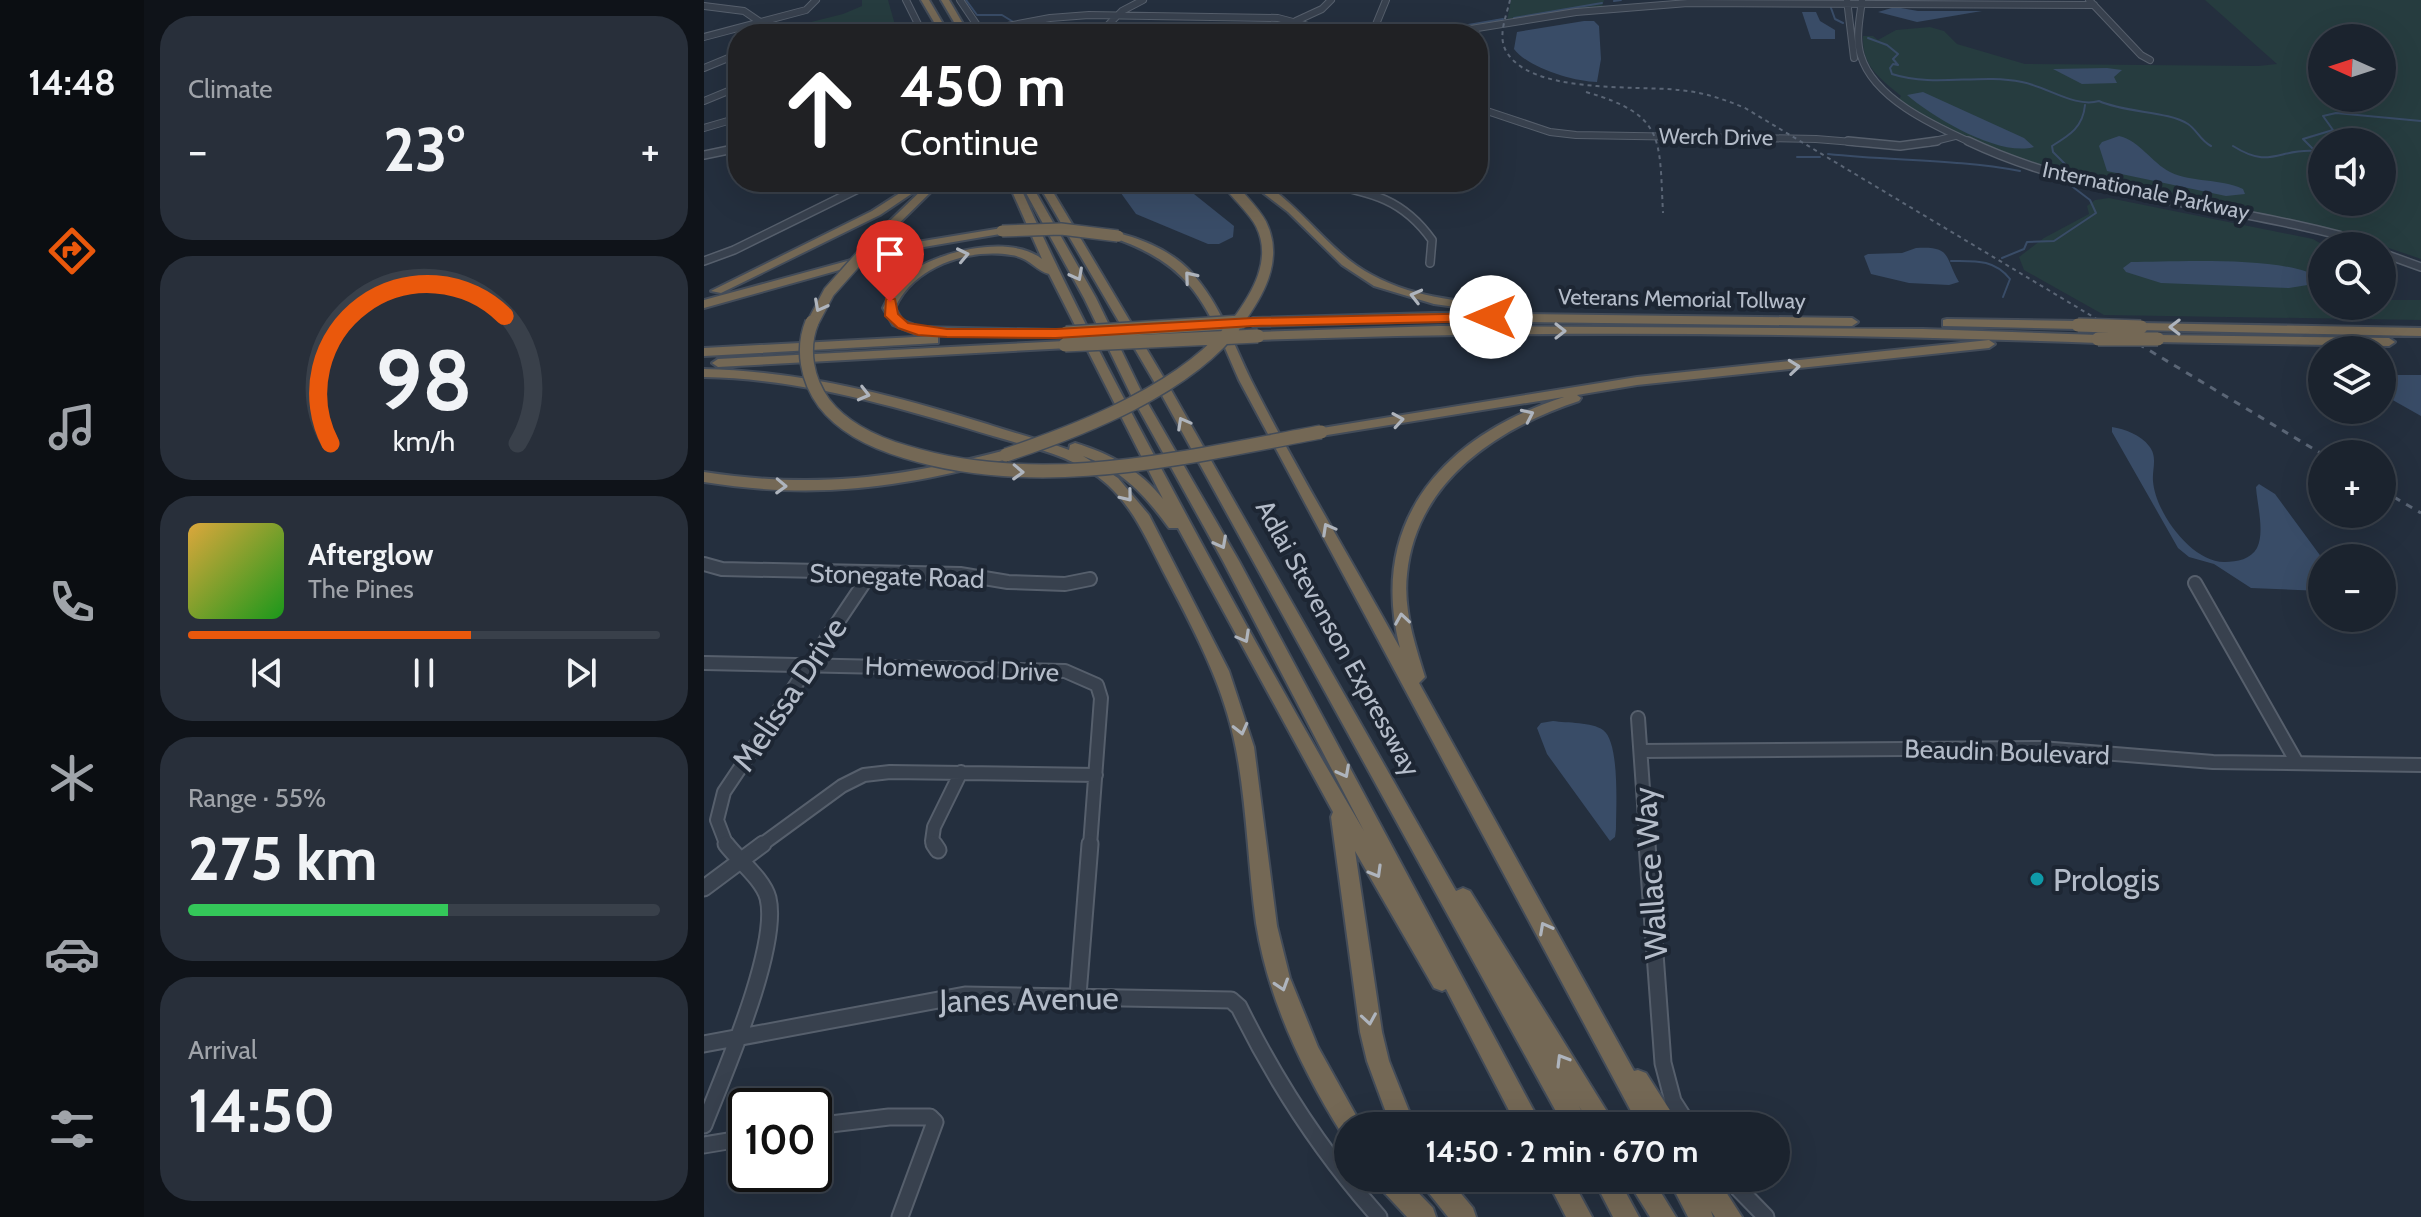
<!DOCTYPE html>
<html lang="en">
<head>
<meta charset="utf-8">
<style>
	:root { --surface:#1b232e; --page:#282f3a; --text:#f1f3f6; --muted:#a0a4aa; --line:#39404a; --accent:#ea580c }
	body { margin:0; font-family:Cabin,sans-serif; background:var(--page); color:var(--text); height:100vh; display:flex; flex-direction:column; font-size:30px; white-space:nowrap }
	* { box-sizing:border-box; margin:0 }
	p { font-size:26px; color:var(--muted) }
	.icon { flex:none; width:44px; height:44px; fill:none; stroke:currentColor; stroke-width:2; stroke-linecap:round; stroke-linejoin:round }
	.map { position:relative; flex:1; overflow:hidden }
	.sheet { display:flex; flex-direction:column; gap:16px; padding:16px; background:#0f1319; width:560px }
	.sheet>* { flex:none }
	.top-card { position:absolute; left:24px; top:24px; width:760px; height:168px; border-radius:32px; box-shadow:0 8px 32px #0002,0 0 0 2px var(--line); background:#202124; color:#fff; overflow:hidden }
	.needle { width:52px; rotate:273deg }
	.buttons { position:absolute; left:1604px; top:24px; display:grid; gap:16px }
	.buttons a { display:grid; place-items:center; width:88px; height:88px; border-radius:50%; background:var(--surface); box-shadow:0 8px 32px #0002,0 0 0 2px var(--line); font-size:40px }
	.speed { position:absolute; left:24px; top:1088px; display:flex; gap:16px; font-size:40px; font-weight:700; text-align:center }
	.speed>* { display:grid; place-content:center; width:104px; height:104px; border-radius:50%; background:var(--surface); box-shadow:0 8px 32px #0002,0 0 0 2px var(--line); line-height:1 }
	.speed .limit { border:4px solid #111; border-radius:12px; background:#fff; color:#111 }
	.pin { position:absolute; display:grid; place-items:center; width:68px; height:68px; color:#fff; margin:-82px -34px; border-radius:50% 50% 50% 0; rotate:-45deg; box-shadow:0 0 8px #0007 }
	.pin .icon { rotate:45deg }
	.me { position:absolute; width:88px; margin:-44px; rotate:270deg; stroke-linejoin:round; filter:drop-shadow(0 0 6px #0008) }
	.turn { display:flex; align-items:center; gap:28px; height:168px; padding:0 40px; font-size:36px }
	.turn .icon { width:104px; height:104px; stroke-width:2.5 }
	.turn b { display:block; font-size:56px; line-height:68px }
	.big { font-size:60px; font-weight:800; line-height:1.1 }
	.sheet .card { flex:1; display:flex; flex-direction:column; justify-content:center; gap:12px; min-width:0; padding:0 28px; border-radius:32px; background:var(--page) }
	.sheet .dial { align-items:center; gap:0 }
	.dial svg { height:208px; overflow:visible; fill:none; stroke:var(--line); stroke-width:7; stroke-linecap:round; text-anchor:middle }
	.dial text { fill:var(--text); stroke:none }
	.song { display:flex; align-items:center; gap:24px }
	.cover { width:96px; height:96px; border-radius:12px; background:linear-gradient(135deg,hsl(40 70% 55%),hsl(120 70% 35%)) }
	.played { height:8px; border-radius:4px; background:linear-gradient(90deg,var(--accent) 60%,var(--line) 60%) }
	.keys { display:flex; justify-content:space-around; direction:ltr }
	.heat { display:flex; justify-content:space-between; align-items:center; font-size:44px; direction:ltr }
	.charge { height:12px; border-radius:6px; background:linear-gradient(90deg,#34c759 55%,var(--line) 0) }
	.trip { position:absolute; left:630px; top:1112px; width:456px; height:80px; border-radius:40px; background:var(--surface); box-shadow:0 8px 32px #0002,0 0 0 2px var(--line); font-weight:800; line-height:80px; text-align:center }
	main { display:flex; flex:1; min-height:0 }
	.tabs { display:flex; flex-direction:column; width:144px; justify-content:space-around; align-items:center; background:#0b0e12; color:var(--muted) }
	.tabs .icon { width:56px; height:56px }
	.tabs .active { color:var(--accent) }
	.tabs b { font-size:36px; color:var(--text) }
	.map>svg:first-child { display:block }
	.green { fill:#263c3f; fill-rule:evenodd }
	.water { fill:#394c67 }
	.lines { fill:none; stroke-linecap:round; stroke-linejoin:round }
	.stream { stroke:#394c67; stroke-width:2 }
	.minor-far3-casing { stroke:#565f6c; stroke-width:8 }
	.minor-far2-casing { stroke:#565f6c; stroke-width:10 }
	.minor-far1-casing { stroke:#565f6c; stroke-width:16 }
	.minor-casing { stroke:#565f6c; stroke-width:19 }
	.highway-casing { stroke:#434c59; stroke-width:4 }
	.minor-far3 { stroke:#38414e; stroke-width:6 }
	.minor-far2 { stroke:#38414e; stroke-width:7 }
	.minor-far1 { stroke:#38414e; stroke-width:12 }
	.minor { stroke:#38414e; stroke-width:15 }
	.highway { fill:#746855; fill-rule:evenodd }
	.rail-far1 { stroke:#5a6575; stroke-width:2; stroke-dasharray:4 4; stroke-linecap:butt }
	.rail { stroke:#5a6575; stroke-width:3; stroke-dasharray:7 7; stroke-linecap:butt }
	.highway-bridge-far1-casing { stroke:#434c59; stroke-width:14; stroke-linecap:butt }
	.highway-bridge-casing { stroke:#434c59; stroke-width:16; stroke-linecap:butt }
	.highway-bridge-far1 { stroke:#746855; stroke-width:11 }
	.highway-bridge { stroke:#746855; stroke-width:13 }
	.oneway { stroke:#aeb4bd }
	.route { fill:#ea580c; stroke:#983908; stroke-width:2 }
	.culture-dot { fill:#0f9aa8; stroke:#1d2633; stroke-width:3 }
	.labels { text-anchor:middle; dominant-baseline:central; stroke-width:8; stroke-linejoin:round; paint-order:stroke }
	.far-street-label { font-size:22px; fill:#b4bcc9; stroke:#1d2633 }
	.street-label { font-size:26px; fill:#b4bcc9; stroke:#1d2633 }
	.near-street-label { font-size:32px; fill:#b4bcc9; stroke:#1d2633 }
	.near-poi-label { font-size:32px; fill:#b4bcc9; stroke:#1d2633; text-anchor:start }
</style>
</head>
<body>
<main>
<nav class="tabs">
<b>14:48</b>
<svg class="icon active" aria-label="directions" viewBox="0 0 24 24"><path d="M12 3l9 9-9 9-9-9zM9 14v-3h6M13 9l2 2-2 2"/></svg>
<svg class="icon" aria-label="music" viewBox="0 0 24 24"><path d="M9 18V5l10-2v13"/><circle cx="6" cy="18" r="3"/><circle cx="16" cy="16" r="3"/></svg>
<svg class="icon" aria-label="phone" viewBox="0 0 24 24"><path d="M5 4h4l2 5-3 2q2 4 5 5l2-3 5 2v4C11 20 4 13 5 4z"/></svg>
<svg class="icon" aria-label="climate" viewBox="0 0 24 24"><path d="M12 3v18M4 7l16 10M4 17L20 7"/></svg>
<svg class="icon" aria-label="car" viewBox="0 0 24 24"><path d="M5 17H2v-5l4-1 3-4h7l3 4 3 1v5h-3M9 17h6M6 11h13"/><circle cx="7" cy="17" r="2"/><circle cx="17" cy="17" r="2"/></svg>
<svg class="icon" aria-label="filters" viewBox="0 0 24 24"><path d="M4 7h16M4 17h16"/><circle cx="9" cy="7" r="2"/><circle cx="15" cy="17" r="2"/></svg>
</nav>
<section class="sheet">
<div class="card"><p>Climate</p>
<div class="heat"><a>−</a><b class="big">23°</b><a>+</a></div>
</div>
<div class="card dial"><svg viewBox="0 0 100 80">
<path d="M14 69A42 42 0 1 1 86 69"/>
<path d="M14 69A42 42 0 0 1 81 20" stroke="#ea580c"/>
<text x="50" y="56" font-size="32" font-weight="700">98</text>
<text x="50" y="72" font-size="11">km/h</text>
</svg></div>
<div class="card">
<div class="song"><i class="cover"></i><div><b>Afterglow</b><p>The Pines</p></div></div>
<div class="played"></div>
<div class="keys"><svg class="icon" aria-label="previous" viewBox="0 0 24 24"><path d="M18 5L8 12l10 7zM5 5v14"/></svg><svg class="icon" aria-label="pause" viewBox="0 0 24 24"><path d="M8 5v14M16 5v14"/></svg><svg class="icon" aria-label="next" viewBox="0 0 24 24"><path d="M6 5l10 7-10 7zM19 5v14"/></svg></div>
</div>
<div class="card"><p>Range · 55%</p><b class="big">275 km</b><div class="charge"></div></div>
<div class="card"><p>Arrival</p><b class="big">14:50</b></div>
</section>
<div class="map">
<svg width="1717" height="1217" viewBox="0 0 1717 1217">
	<rect width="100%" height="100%" fill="#242f3e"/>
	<path class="green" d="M158 0H184L193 32 197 34H156L126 24 103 23 139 14 158 6Z
		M807 0H900L898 7 803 21Z
		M1501 0H1717V259C1667 241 1616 226 1564 216 1438 190 1302 176 1195 99L1197 96C1176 78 1158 67 1159 36H1169L1174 40 1192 30 1226 27 1240 31 1253 44 1321 64 1554 66 1573 64ZM1618 38H1678V98H1618ZM1618 142H1678V202H1618Z
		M1405 198 1609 239 1621 246H1618V306H1678V300H1717V320L1400 315 1320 270 1315 257 1340 238 1385 214 1383 206 1391 200Z"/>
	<path class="water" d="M1191 7 1214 11H1278L1213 22 1174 12Z
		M1098 12H1112L1116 21 1131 30V39H1107Z
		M880 21H890L895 26 897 59 893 82C870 82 823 67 810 49L813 32Z
		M1403 68 1418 70 1410 77 1413 83 1378 84 1349 69Z
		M1219 92 1320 138 1330 147C1295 157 1230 118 1203 95Z
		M1415 136C1436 141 1447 162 1466 172 1489 183 1515 178 1539 189L1541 194 1522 196 1403 171 1395 146 1398 142Z
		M409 182H475L530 226 529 237 515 244H504L432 214Z
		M1212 248C1248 246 1240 256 1255 282L1245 285 1205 283 1167 274 1160 256 1164 254 1198 253Z
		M1427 262C1467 262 1588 255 1616 279V283L1585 288 1457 283 1422 272 1419 268Z
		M1678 375H1717V416L1678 394Z
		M1408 427C1421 429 1437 435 1445 446 1454 457 1448 469 1449 481 1451 512 1488 563 1521 562 1533 562 1547 559 1553 548 1561 532 1553 504 1552 487L1555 484 1571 494 1618 558V591L1547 588 1510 564 1485 557 1474 548 1408 432Z
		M849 721C863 723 888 722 899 730 916 742 912 808 912 829L911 837 906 841 843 754 833 728 837 723Z"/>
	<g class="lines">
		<path class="stream" d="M262 0 273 15H298L311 23
			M910 1 917 0
			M1127 8 1131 19 1139 23
			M810 18 898 3
			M319 26 349 33 479 34
			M489 34H529
			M712 34 799 19
			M1164 38 1183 45 1194 54 1189 59 1194 65 1189 64 1186 68 1188 74C1231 88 1275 73 1318 82 1344 87 1371 108 1395 101 1421 113 1464 111 1484 124 1493 130 1496 140 1507 146
			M1529 146C1567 170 1574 148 1611 151L1599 139 1629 130 1619 116 1632 113 1717 121
			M1124 154C1188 161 1253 159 1316 171
			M1093 157H1116
			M1355 169 1361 164 1349 152 1348 146C1366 135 1379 127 1381 105
			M1298 258 1320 249 1323 242 1350 241 1392 213 1386 200 1365 184
			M1247 261C1271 261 1290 259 1306 279L1299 297"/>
		<defs>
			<path id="minor-far3" d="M202 0 219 34
				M256 0 279 34
				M1143 0 1150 58
				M1158 0C1156 18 1151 38 1157 56 1170 99 1231 126 1268 143
				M1385 0 1437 55 1446 60
				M0 6 40 11 59 24 58 34
				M592 21 618 9 627 0
				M277 31 346 18 385 15 574 18 631 33
				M397 32 418 11 439 0
				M668 34 682 0
				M736 34 872 12 984 3 1390 5
				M0 37 102 10 112 0
				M0 68 34 54
				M0 101 34 87
				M774 108 846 132 872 135 1112 139 1161 143
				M0 128 34 118
				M1223 143 1251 136"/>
			<path id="minor-far2" d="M1144 141 1196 146 1233 141
				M1264 141C1392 202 1539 204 1673 246
				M0 155 34 148
				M611 182C662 192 696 195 728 240L726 263
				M1678 253 1717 267
				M0 261 30 250 168 182"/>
			<path id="minor-far1" d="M0 564 18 569 256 574 304 582 361 584 386 579
				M1491 583 1592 761
				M0 663 361 671 393 685 397 698 386 846
				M934 718 943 846
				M937 751 1337 748 1509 762 1717 765
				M23 846 13 820 20 792 166 574
				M56 846 138 786 160 775 186 772 392 775
				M232 846 228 841 230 827 257 772"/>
			<path id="minor" d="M230 844 234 850
				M943 844 959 1063 969 1101 985 1126
				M0 888 59 844
				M374 995 386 844
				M0 1044 261 995 527 1000 535 1007C573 1084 618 1153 675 1217
				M0 1125C19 1076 76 947 64 898 59 879 34 860 22 844
				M110 1126 185 1117H226L231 1122 196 1217
				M0 1145 42 1138
				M1024 1178 1062 1217"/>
			<path id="highway" d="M217 0H225L245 34H237Z
				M237 0H245L265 34H257Z
				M213 182H225L176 215 17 293 7 291 168 211Z
				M226 182H237L170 248H162V244Z
				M304 182H314C359 284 411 383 464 481 527 599 592 716 660 831L519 561 427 395 380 298 316 182H326L392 298 439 395 535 561 838 1126H813L742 989 738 991 730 988 651 851 678 1032 685 1061 711 1126H687L663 1061 656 1032 627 817 629 812 474 528H465C441 495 418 470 379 456L414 478 445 515 525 671 550 747 573 926 586 978 614 1047 658 1126H644V1137L638 1134C598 1070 564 999 552 923 544 865 543 806 532 749 520 685 489 628 459 571 443 540 430 509 404 485 372 456 329 448 289 436 193 407 101 379 0 377V369C98 371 190 395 283 424 310 433 338 440 365 450L366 445 371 443C407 454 436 470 459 499L345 274C331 270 325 257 307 255 264 248 209 267 191 308L198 320 216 327 352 330 358 334 356 337 214 335 189 325 179 308C186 294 192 283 205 273 236 251 306 234 338 259Z
				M333 182H343L467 390 752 891 759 888 766 891 912 1126H887L875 1106 885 1126H860L455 390Z
				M514 182H526L534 189 525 191Z
				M545 182H557L567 188C596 209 617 238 645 260 686 292 737 300 787 304L793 308 787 312 730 304 670 286 638 265 584 212Z
				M298 228 302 229V233L214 248 0 308V300L213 242Z
				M414 233C441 240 469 252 488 273 516 304 529 343 547 380 593 471 647 559 696 648 663 518 743 435 860 397L617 436 610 432 612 429 933 377 1285 340 1291 344 1285 348 933 385 873 395 877 398 875 401C793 428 712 482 703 574 699 609 711 645 721 677L715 683 930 1071 934 1070 942 1073 976 1126H935L535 380C503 307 491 266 410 238L409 236Z
				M730 313 1148 318 1154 322 1148 326 730 321 549 326 543 322 549 318Z
				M1243 319 1374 321 1380 325 1374 329 1239 326V320Z
				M1437 323 1717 328V336L1433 330V324Z
				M735 326 1219 329 1394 335 1400 339 1394 343C1114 333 834 330 554 340L548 336 554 332Z
				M1454 335 1685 338 1691 342 1685 346 1450 342V336Z
				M230 336 234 337V343L0 356V348Z
				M361 341 367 345 365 348 14 367 8 363 14 359Z
				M302 450 307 452 309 455 307 458C199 488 111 500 0 482V472C110 489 196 478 302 450Z
				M672 1178H700L729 1208 732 1217H703L675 1187Z
				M717 1178H744L769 1208 772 1217H744L720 1187Z
				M842 1178H867L888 1217H862Z
				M889 1178H914L935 1217H909Z
				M922 1178H948L972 1217H946Z
				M964 1178H1013L1038 1217H1011L1007 1211 1009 1217H984Z"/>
		</defs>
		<use href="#minor-far3" class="minor-far3-casing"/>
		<use href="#minor-far2" class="minor-far2-casing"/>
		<use href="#minor-far1" class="minor-far1-casing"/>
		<use href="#minor" class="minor-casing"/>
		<use href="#highway" class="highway-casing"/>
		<use href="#minor-far3" class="minor-far3"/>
		<use href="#minor-far2" class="minor-far2"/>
		<use href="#minor-far1" class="minor-far1"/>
		<use href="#minor" class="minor"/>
		<use href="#highway" class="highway"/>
		<path class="rail-far1" d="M806 0C803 14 794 34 801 49 823 95 932 85 975 90 998 92 1020 99 1041 108L1401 324
			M882 92C962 115 955 139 959 213"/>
		<path class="rail" d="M1398 322 1618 454
			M1678 490 1717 513"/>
		<defs>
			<path id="highway-bridge-far1" d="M529 189C538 200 551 212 557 224 575 260 553 296 532 324
				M298 231 357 229 414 236
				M108 324 125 292 166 246
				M505 324 540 322"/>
			<path id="highway-bridge" d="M108 322C97 349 103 380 120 403 140 429 171 443 202 452 339 494 480 457 617 432
				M1374 325 1437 327
				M362 333 537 322
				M1394 339H1454
				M361 345 554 336
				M302 455C377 430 485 388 533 322"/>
		</defs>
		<use href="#highway-bridge-far1" class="highway-bridge-far1-casing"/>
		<use href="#highway-bridge" class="highway-bridge-casing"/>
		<use href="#highway-bridge-far1" class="highway-bridge-far1"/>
		<use href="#highway-bridge" class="highway-bridge"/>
	</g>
	<defs><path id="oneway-chevron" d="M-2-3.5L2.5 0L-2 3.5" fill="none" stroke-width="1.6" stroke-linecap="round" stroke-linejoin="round" transform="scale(2)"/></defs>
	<g class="oneway">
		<use href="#oneway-chevron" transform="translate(259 255) rotate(-12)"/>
		<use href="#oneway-chevron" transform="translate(373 275) rotate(62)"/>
		<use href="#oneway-chevron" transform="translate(486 277) rotate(-130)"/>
		<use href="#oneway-chevron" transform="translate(712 296) rotate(-166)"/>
		<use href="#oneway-chevron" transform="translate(116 306) rotate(118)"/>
		<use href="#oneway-chevron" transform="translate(1471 327) rotate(-179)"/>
		<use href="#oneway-chevron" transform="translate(856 331)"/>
		<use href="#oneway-chevron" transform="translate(1090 367) rotate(-6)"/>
		<use href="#oneway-chevron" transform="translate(160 394) rotate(14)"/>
		<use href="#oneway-chevron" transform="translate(824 415) rotate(-25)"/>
		<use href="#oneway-chevron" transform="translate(694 420) rotate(-9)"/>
		<use href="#oneway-chevron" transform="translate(479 423) rotate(-119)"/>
		<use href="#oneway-chevron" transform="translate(314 472) rotate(2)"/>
		<use href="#oneway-chevron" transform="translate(77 486) rotate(2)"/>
		<use href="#oneway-chevron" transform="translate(423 496) rotate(51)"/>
		<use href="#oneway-chevron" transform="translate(624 529) rotate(-119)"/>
		<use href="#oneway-chevron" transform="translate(517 543) rotate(62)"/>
		<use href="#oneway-chevron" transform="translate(698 619) rotate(-99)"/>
		<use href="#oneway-chevron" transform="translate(540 637) rotate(61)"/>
		<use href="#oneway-chevron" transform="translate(537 729) rotate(76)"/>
		<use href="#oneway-chevron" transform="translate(640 772) rotate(62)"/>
		<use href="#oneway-chevron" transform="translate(672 872) rotate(60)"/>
		<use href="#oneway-chevron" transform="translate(841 928) rotate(-118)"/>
		<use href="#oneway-chevron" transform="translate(578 985) rotate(72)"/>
		<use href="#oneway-chevron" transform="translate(665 1019) rotate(81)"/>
		<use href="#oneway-chevron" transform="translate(858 1060) rotate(-121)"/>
	</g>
	<path class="route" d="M182 299H191L194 314 204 323 243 329H352L549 318 787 313 793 317 787 321 549 326 352 338 243 337 214 335 194 328 181 316Z"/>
	<circle class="culture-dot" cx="1333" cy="879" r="8"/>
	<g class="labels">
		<g class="far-street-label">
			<text transform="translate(1012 137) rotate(1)">Werch Drive</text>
			<text transform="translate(1442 191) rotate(12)">Internationale Parkway</text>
			<text transform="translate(978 299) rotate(1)">Veterans Memorial Tollway</text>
		</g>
		<g class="street-label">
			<text transform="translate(193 576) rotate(2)">Stonegate Road</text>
			<text transform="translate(634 638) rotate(61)">Adlai Stevenson Expressway</text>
			<text transform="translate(258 669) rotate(2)">Homewood Drive</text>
			<text transform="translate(1303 752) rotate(2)">Beaudin Boulevard</text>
		</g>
		<g class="near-street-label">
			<text transform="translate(85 694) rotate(-56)">Melissa Drive</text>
			<text transform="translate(946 873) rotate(-94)">Wallace Way</text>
			<text transform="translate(325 999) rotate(-1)">Janes Avenue</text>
		</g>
		<g class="near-poi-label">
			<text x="1349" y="879">Prologis</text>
		</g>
	</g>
</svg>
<div class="buttons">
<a><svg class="needle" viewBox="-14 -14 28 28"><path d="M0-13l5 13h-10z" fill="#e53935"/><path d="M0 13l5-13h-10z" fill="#a0a4aa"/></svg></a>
<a><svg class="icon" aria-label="sound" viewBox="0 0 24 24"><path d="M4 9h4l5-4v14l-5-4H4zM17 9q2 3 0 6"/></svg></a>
<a><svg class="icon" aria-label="search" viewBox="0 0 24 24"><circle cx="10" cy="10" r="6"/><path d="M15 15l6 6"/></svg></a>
<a><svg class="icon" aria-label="layers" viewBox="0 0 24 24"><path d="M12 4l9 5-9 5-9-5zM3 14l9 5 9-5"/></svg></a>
<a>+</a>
<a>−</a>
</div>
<div class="speed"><div class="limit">100</div></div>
<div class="pin" style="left:186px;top:302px;background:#d93025"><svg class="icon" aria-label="arrive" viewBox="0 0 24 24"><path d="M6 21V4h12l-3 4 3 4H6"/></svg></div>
<svg class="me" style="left:787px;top:317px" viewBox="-20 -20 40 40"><circle r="19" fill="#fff"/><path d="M0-13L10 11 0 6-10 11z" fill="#ea580c"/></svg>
<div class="trip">14:50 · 2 min · 670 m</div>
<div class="top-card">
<div class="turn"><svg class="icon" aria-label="ahead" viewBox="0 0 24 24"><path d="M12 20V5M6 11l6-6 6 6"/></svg><div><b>450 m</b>Continue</div></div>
</div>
</div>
</main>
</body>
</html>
